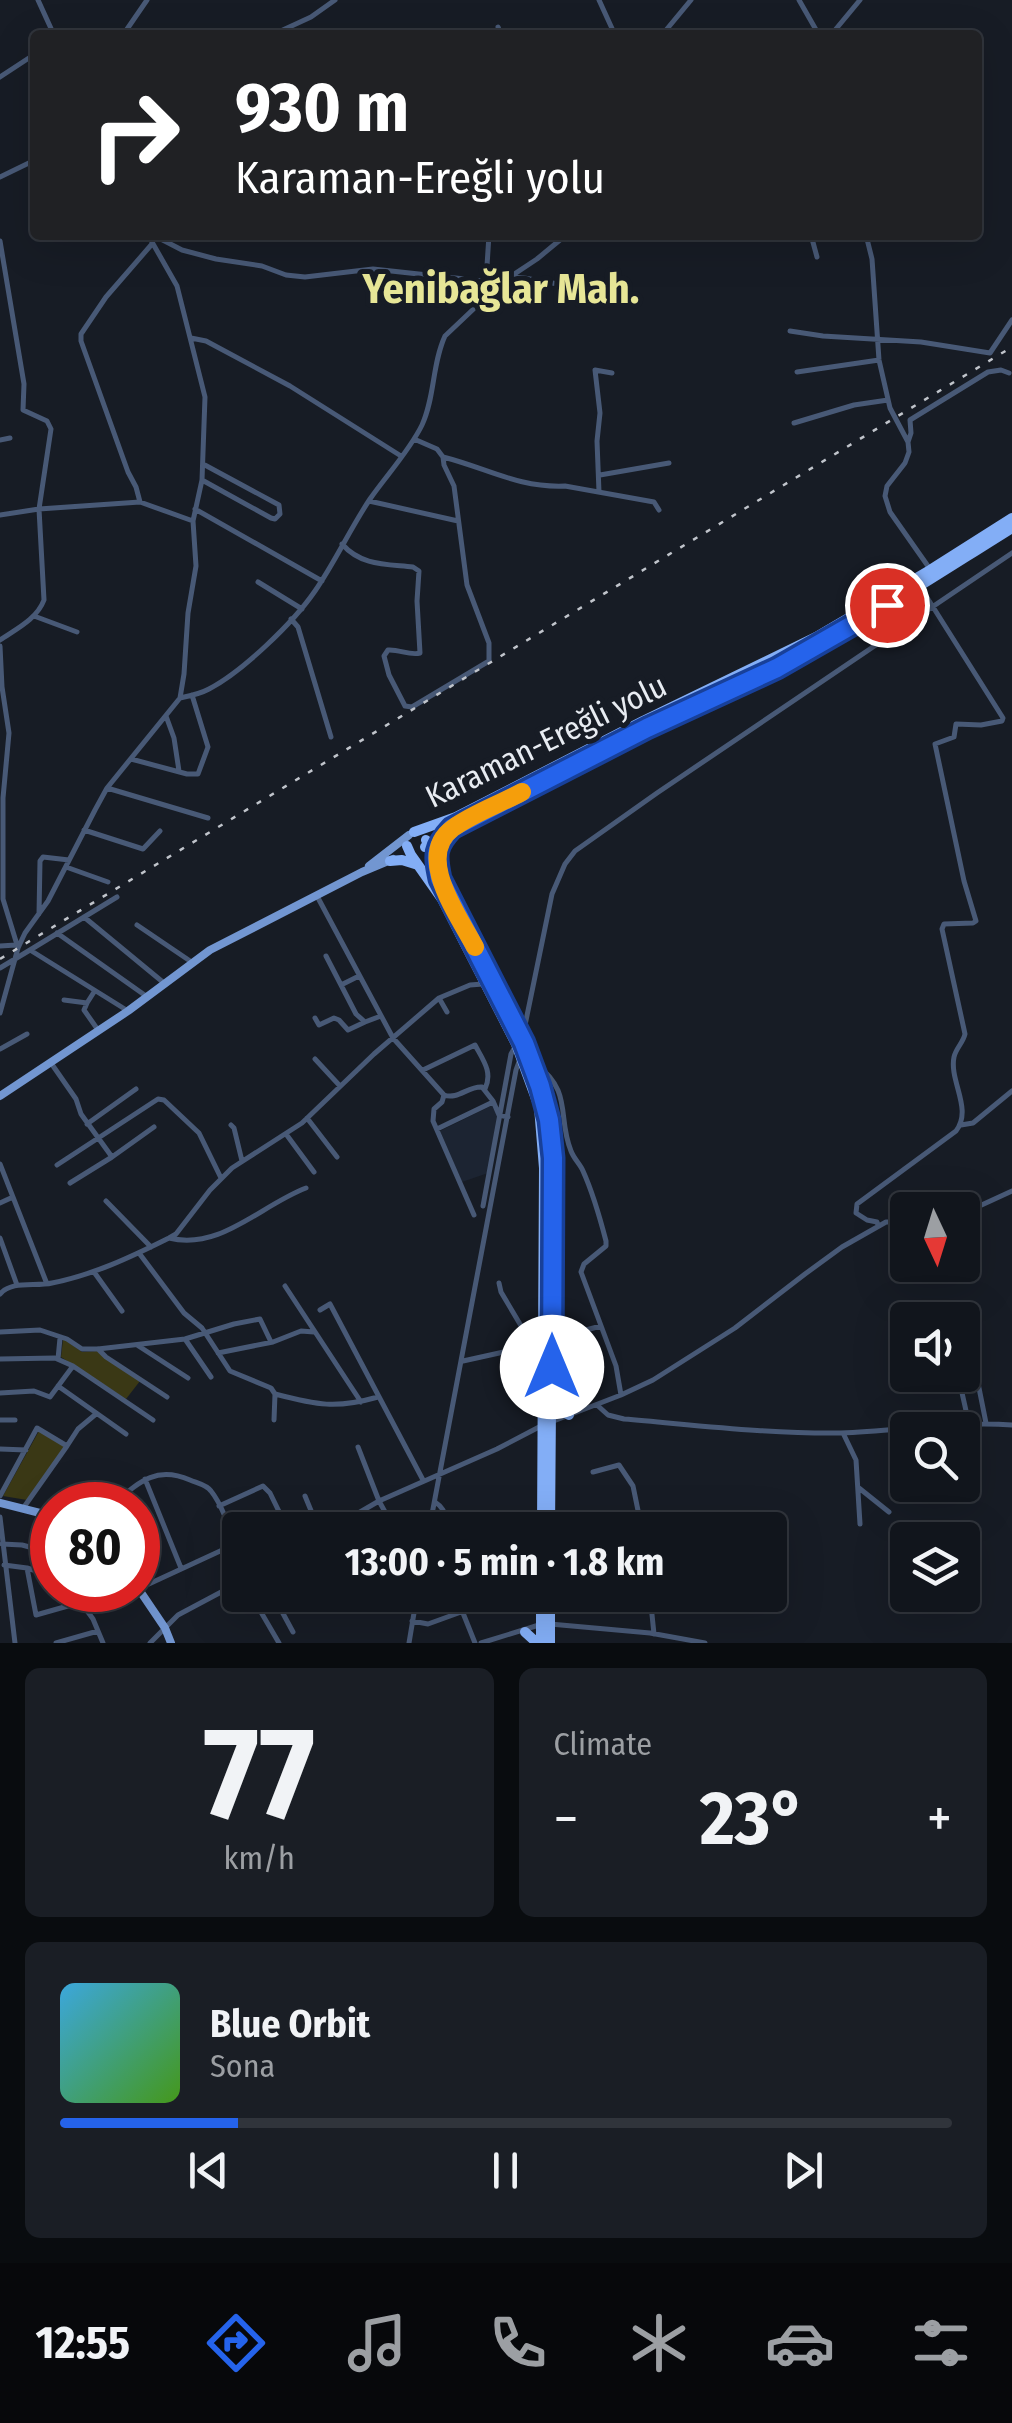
<!DOCTYPE html>
<html lang="en">
<head>
<meta charset="utf-8">
<style>
	:root { --surface:#11151c; --page:#1a1e25; --text:#f1f3f6; --muted:#9c9fa3; --line:#30343b; --accent:#2563eb }
	body { margin:0; font-family:"Fira Sans Condensed",sans-serif; background:var(--page); color:var(--text); height:100vh; display:flex; flex-direction:column; font-size:38px; white-space:nowrap }
	* { box-sizing:border-box; margin:0 }
	p { font-size:32px; color:var(--muted) }
	.icon { flex:none; width:55px; height:55px; fill:none; stroke:currentColor; stroke-width:2; stroke-linecap:round; stroke-linejoin:round }
	.map { position:relative; height:1643px; overflow:hidden }
	.panel { display:flex; flex-direction:column; gap:25px; padding:25px; background:#090c0f; flex:1 }
	.panel>* { flex:none }
	.hud { position:absolute; left:30px; top:30px; width:952px; height:210px; border-radius:10px; box-shadow:0 10px 40px #0002,0 0 0 2px var(--line); background:#202124; color:#fff; overflow:hidden }
	.needle { width:65px; rotate:176deg }
	.fabs { position:absolute; left:890px; top:1192px; display:grid; gap:20px }
	.fabs a { display:grid; place-items:center; width:90px; height:90px; border-radius:10px; background:var(--surface); box-shadow:0 10px 40px #0002,0 0 0 2px var(--line); font-size:50px }
	.speed { position:absolute; left:30px; top:1482px; display:flex; gap:20px; font-size:50px; font-weight:700; text-align:center }
	.speed>* { display:grid; place-content:center; width:130px; height:130px; border-radius:50%; background:var(--surface); box-shadow:0 10px 40px #0002,0 0 0 2px var(--line); line-height:1 }
	.speed .limit { border:15px solid #d22; background:#fff; color:#111 }
	.pin { position:absolute; display:grid; place-items:center; width:85px; height:85px; color:#fff; margin:-42px; border:5px solid #fff; border-radius:50%; box-shadow:0 2px 10px #0007 }
	.me { position:absolute; width:110px; margin:-55px; rotate:0deg; stroke-linejoin:round; filter:drop-shadow(0 0 8px #0008) }
	.turn { display:flex; align-items:center; gap:35px; height:210px; padding:0 40px; font-size:45px }
	.turn .icon { width:130px; height:130px; stroke-width:2.5 }
	.turn b { display:block; font-size:70px; line-height:85px }
	.big { font-size:75px; font-weight:700; line-height:1.1 }
	.panel .widget { flex:1; display:flex; flex-direction:column; justify-content:center; gap:15px; min-width:0; padding:0 35px; border-radius:15px; background:var(--page) }
	.panel .dial { align-items:center; gap:0 }
	.dial b { font-size:130px; line-height:1 }
	.song { display:flex; align-items:center; gap:30px }
	.cover { width:120px; height:120px; border-radius:15px; background:linear-gradient(135deg,hsl(200 70% 55%),hsl(100 70% 35%)) }
	.played { height:10px; border-radius:5px; background:linear-gradient(90deg,var(--accent) 20%,var(--line) 20%) }
	.keys { display:flex; justify-content:space-around; direction:ltr }
	.heat { display:flex; justify-content:space-between; align-items:center; font-size:55px; direction:ltr }
	.panel .tiles { flex:1; display:grid; gap:25px; grid-template-columns:1fr 1fr }
	.widget:last-child { grid-column:span 2 }
	.trip { position:absolute; left:222px; top:1512px; width:565px; height:100px; border-radius:10px; background:var(--surface); box-shadow:0 10px 40px #0002,0 0 0 2px var(--line); font-weight:700; line-height:100px; text-align:center }
	.menu { display:flex; height:160px; justify-content:space-around; align-items:center; background:#07080b; color:var(--muted) }
	.menu .icon { width:70px; height:70px }
	.menu .current { color:var(--accent) }
	.menu b { font-size:45px; color:var(--text) }
	.map>svg:first-child { display:block }
	.built { fill:#1c2432 }
	.green { fill:#3a3815 }
	.lines { fill:none; stroke-linecap:round; stroke-linejoin:round }
	.minor { stroke:#485976; stroke-width:5 }
	.major { stroke:#7296d1; stroke-width:8 }
	.highway { stroke:#83aef6; stroke-width:10 }
	.rail { stroke:#c0c4cb; stroke-width:2.5; stroke-dasharray:5 10; stroke-linecap:butt }
	.route-casing { stroke:#184099; stroke-width:25 }
	.route { stroke:#2563eb; stroke-width:18 }
	.slow { stroke:#f59e0b; stroke-width:18 }
	.labels { text-anchor:middle; dominant-baseline:central; stroke-width:10; stroke-linejoin:round; paint-order:stroke }
	.street-label { font-size:32px; fill:#e8ecf2; stroke:#171c25 }
	.district-label { font-size:42px; font-weight:bold; fill:#e7e697; stroke:#171c25 }
</style>
</head>
<body>
<div class="map">
<svg width="1012" height="1643" viewBox="0 0 1012 1643">
	<rect width="100%" height="100%" fill="#171c25"/>
	<path class="built" d="M493 1105 497 1115 488 1173 462 1182 440 1131Z"/>
	<path class="green" d="M63 1340H65L82 1352 98 1351 140 1381 126 1399 61 1357Z
		M39 1431 64 1446 63 1450 27 1500 3 1496Z"/>
	<g class="lines">
		<path class="minor" d="M38 0 54 35
			M599 0 615 35
			M799 0 819 35
			M498 27 501 35
			M123 35 147 0
			M272 35 311 17 335 0
			M662 35 691 0
			M831 35 860 0
			M0 77 35 54
			M0 177 35 160
			M153 235 182 250 216 259 262 266 286 275 305 277 373 269 501 283
			M811 235 817 257
			M866 235 872 259 879 360 890 408 908 442 909 452 905 463 887 486 885 496 890 512 930 569
			M0 241 24 384 23 410 47 421 51 429 39 509 44 600C37 619 16 629 0 640
			M513 276 569 286 582 294
			M486 281 489 235
			M790 331 823 336 921 342 990 353 1012 320
			M191 338 206 341 290 386 401 456
			M797 372 879 360
			M794 423 854 405 888 400
			M414 439 437 449 443 457C487 468 518 488 565 486L654 502 659 510
			M0 440 10 438
			M908 442 911 433 910 420 988 372 1001 370 1009 373
			M600 475 669 463
			M202 480 271 518 275 519 280 514 279 505 203 464
			M599 492 597 441 600 413 595 370 612 373
			M369 501 458 521
			M140 502 136 487 128 472 81 341V334L106 297 152 244
			M195 509 322 581
			M0 515 39 509 140 502 193 521
			M342 544C361 566 387 564 413 567L419 571 417 601 420 653C410 656 399 649 388 650L384 656 389 675 405 706 412 707 489 661V643L467 585 454 486 444 465 443 457
			M258 582 302 609
			M34 616 77 632
			M291 619 298 627 331 737
			M0 646 2 687 9 733 3 798V899L18 948
			M180 698C190 696 200 694 209 689 243 671 293 623 315 591 335 562 350 529 370 499 386 476 410 450 422 425 435 397 432 364 445 336L501 283 537 259 566 235
			M166 716 174 738 179 771
			M131 759 187 774H198L208 747 192 695
			M107 788 208 818
			M84 830 143 849 160 831
			M66 867 108 882
			M317 896 393 1038 444 1095C458 1100 468 1086 482 1087L493 1101 499 1115 508 1117
			M39 914 40 861 43 857 69 860
			M84 917 164 983
			M137 925 193 963
			M57 933 146 996
			M0 946 16 945
			M30 950 117 897
			M326 956 356 1014 365 1022 381 1016
			M0 968 30 950 128 1011
			M341 985 359 976
			M439 998 447 1012
			M64 1000 87 1003 94 992
			M87 1003 84 1010 98 1030
			M0 1013 18 948 25 933 48 901 95 810 107 788 180 698 184 674 188 613 196 566 193 521 202 480 205 397 177 286 148 235
			M315 1018 319 1025 334 1018 339 1020 348 1030 365 1022
			M523 1035 552 894 565 864 575 851 657 793 1012 553
			M0 1049 27 1034
			M315 1059 340 1086
			M51 1063 76 1099 81 1114 112 1157
			M536 1064C573 1092 557 1117 571 1151 574 1159 580 1164 583 1171 593 1193 600 1218 606 1241V1246L584 1264 581 1272 616 1366 621 1395
			M423 1070 475 1045C483 1060 493 1072 485 1089
			M444 1095 442 1102 434 1109 433 1121 474 1215
			M307 1118 337 1157
			M87 1124 136 1089
			M231 1125 234 1128 242 1161
			M961 1125 973 1123 1012 1091
			M437 1129 493 1102
			M286 1134 314 1172
			M0 1164 47 1284
			M57 1165 158 1099 164 1100 199 1133 221 1178
			M70 1183 112 1157 154 1127
			M106 1201 151 1247
			M0 1203 13 1197
			M483 1206 511 1054 515 1047
			M962 1214 1012 1191
			M878 1225 877 1222 867 1220 856 1213 857 1204 956 1131C973 1109 949 1081 954 1057 956 1048 963 1043 965 1034L942 929 944 924 973 923 976 921 964 881 935 744 954 737 956 724 981 725 1002 721 1003 718 921 588
			M0 1238 17 1285
			M169 1238C220 1251 261 1205 306 1188
			M139 1253 184 1313 202 1328 230 1371 271 1388 275 1394C317 1405 336 1409 378 1397
			M94 1272 122 1311
			M499 1283 501 1292 533 1346
			M285 1286 361 1402
			M0 1294C12 1280 35 1287 52 1283 93 1275 131 1257 169 1238L176 1234 210 1190 232 1168 302 1123 374 1054 439 998 470 985 483 984
			M320 1310 330 1304 423 1480
			M0 1332 40 1330 67 1339 82 1349H98L185 1339 234 1324 260 1319 271 1342
			M185 1339 211 1377
			M552 1339 601 1326
			M137 1345 188 1378
			M98 1349 106 1357 167 1397
			M518 1350 535 1404
			M218 1353 273 1342 301 1331 314 1332
			M0 1359 55 1358 73 1366 153 1420
			M58 1359 60 1338
			M463 1361 540 1344
			M974 1363 986 1423
			M958 1375 969 1424
			M58 1386 126 1434
			M0 1393 34 1391 50 1397 73 1366
			M597 1405 608 1415 624 1419C696 1425 769 1434 841 1433 898 1431 955 1421 1012 1425
			M0 1420H15
			M274 1420 275 1394
			M551 1422 621 1395 653 1380 735 1328 805 1274 842 1247 886 1222H908
			M843 1433 856 1460 860 1524
			M67 1446 78 1429 96 1414
			M358 1447 379 1501 395 1530
			M0 1449 26 1450
			M593 1472 619 1465 633 1486 642 1530
			M145 1479 181 1568
			M859 1488 889 1512
			M0 1496 37 1428 67 1446 24 1507
			M305 1496 319 1530
			M435 1502C449 1511 443 1521 454 1530
			M112 1505C138 1483 155 1465 190 1480 197 1483 207 1485 211 1491 224 1507 233 1539 240 1558
			M219 1506 263 1486 270 1493 288 1530
			M357 1514 368 1530
			M0 1517 15 1643
			M255 1530 281 1516
			M329 1530 379 1501 497 1449 541 1426
			M429 1530 516 1070 520 1059
			M2 1544 22 1545 52 1553
			M4 1565 27 1568 52 1576
			M27 1568 36 1615 82 1602
			M138 1589 231 1546 240 1538
			M72 1590 93 1619 103 1643
			M100 1590 102 1592
			M251 1595 279 1643
			M273 1595 293 1632
			M296 1595 297 1597
			M344 1595 347 1600
			M640 1595 639 1603 651 1605 654 1634
			M255 1603 269 1595
			M651 1605 697 1606 701 1597H715
			M463 1613 475 1643
			M412 1621 428 1624 497 1599 503 1600
			M550 1624 650 1633 705 1643
			M56 1643 98 1631
			M150 1643 178 1615 240 1582
			M409 1643 417 1595
			M481 1643 539 1625"/>
		<path class="major" d="M369 866 409 835
			M0 1096 128 1011 210 950 362 872 393 859
			M0 1503 52 1516
			M138 1588 165 1628 171 1643"/>
		<path class="highway" d="M414 832 456 817 643 721 816 637 930 570 1012 518
			M426 840 448 895 525 1043 541 1086 549 1120 553 1158 550 1530
			M407 846 411 855 442 899 516 1044 539 1107 544 1168 542 1530
			M425 847C536 775 659 726 777 668 858 627 935 576 1012 528
			M390 861 402 860 418 865
			M553 1399 556 1407 569 1415
			M525 1632 537 1643
			M541 1643V1595
			M550 1643V1595"/>
		<path class="rail" d="M0 959 1012 347"/>
	</g>
	<g class="lines">
		<defs>
			<path id="route" d="M552 1367 553 1158 549 1120 540 1086 524 1043 440 879C435 855 434 847 452 828L647 728 777 668 887 605"/>
		</defs>
		<use href="#route" class="route-casing"/>
		<use href="#route" class="route"/>
		<path class="slow" d="M475 947C459 916 414 856 453 828 474 813 500 804 522 792"/>
	</g>
	<g class="labels">
		<g class="street-label">
			<text transform="translate(546 741) rotate(-26)">Karaman-Ereğli yolu</text>
		</g>
		<g class="district-label">
			<text x="501" y="289">Yenibağlar Mah.</text>
		</g>
	</g>
</svg>
<div class="fabs">
<a><svg class="needle" viewBox="-14 -14 28 28"><path d="M0-13l5 13h-10z" fill="#e53935"/><path d="M0 13l5-13h-10z" fill="#9c9fa3"/></svg></a>
<a><svg class="icon" aria-label="sound" viewBox="0 0 24 24"><path d="M4 9h4l5-4v14l-5-4H4zM17 9q2 3 0 6"/></svg></a>
<a><svg class="icon" aria-label="search" viewBox="0 0 24 24"><circle cx="10" cy="10" r="6"/><path d="M15 15l6 6"/></svg></a>
<a><svg class="icon" aria-label="layers" viewBox="0 0 24 24"><path d="M12 4l9 5-9 5-9-5zM3 14l9 5 9-5"/></svg></a>
</div>
<div class="speed"><div class="limit">80</div></div>
<div class="pin" style="left:887px;top:605px;background:#d93025"><svg class="icon" aria-label="arrive" viewBox="0 0 24 24"><path d="M6 21V4h12l-3 4 3 4H6"/></svg></div>
<svg class="me" style="left:552px;top:1367px" viewBox="-20 -20 40 40"><circle r="19" fill="#fff"/><path d="M0-13L10 11 0 6-10 11z" fill="#2563eb"/></svg>
<div class="trip">13:00 · 5 min · 1.8 km</div>
<div class="hud">
<div class="turn"><svg class="icon" aria-label="right" viewBox="0 0 24 24"><path d="M7 20v-9h11M14 6l5 5-5 5"/></svg><div><b>930 m</b>Karaman-Ereğli yolu</div></div>
</div>
</div>
<section class="panel">
<div class="tiles">
<div class="widget dial"><b>77</b><p>km/h</p></div>
<div class="widget"><p>Climate</p>
<div class="heat"><a>−</a><b class="big">23°</b><a>+</a></div>
</div>
<div class="widget">
<div class="song"><i class="cover"></i><div><b>Blue Orbit</b><p>Sona</p></div></div>
<div class="played"></div>
<div class="keys"><svg class="icon" aria-label="previous" viewBox="0 0 24 24"><path d="M18 5L8 12l10 7zM5 5v14"/></svg><svg class="icon" aria-label="pause" viewBox="0 0 24 24"><path d="M8 5v14M16 5v14"/></svg><svg class="icon" aria-label="next" viewBox="0 0 24 24"><path d="M6 5l10 7-10 7zM19 5v14"/></svg></div>
</div>
</div>
</section>
<nav class="menu">
<b>12:55</b>
<svg class="icon current" aria-label="directions" viewBox="0 0 24 24"><path d="M12 3l9 9-9 9-9-9zM9 14v-3h6M13 9l2 2-2 2"/></svg>
<svg class="icon" aria-label="music" viewBox="0 0 24 24"><path d="M9 18V5l10-2v13"/><circle cx="6" cy="18" r="3"/><circle cx="16" cy="16" r="3"/></svg>
<svg class="icon" aria-label="phone" viewBox="0 0 24 24"><path d="M5 4h4l2 5-3 2q2 4 5 5l2-3 5 2v4C11 20 4 13 5 4z"/></svg>
<svg class="icon" aria-label="climate" viewBox="0 0 24 24"><path d="M12 3v18M4 7l16 10M4 17L20 7"/></svg>
<svg class="icon" aria-label="car" viewBox="0 0 24 24"><path d="M5 17H2v-5l4-1 3-4h7l3 4 3 1v5h-3M9 17h6M6 11h13"/><circle cx="7" cy="17" r="2"/><circle cx="17" cy="17" r="2"/></svg>
<svg class="icon" aria-label="filters" viewBox="0 0 24 24"><path d="M4 7h16M4 17h16"/><circle cx="9" cy="7" r="2"/><circle cx="15" cy="17" r="2"/></svg>
</nav>
</body>
</html>
